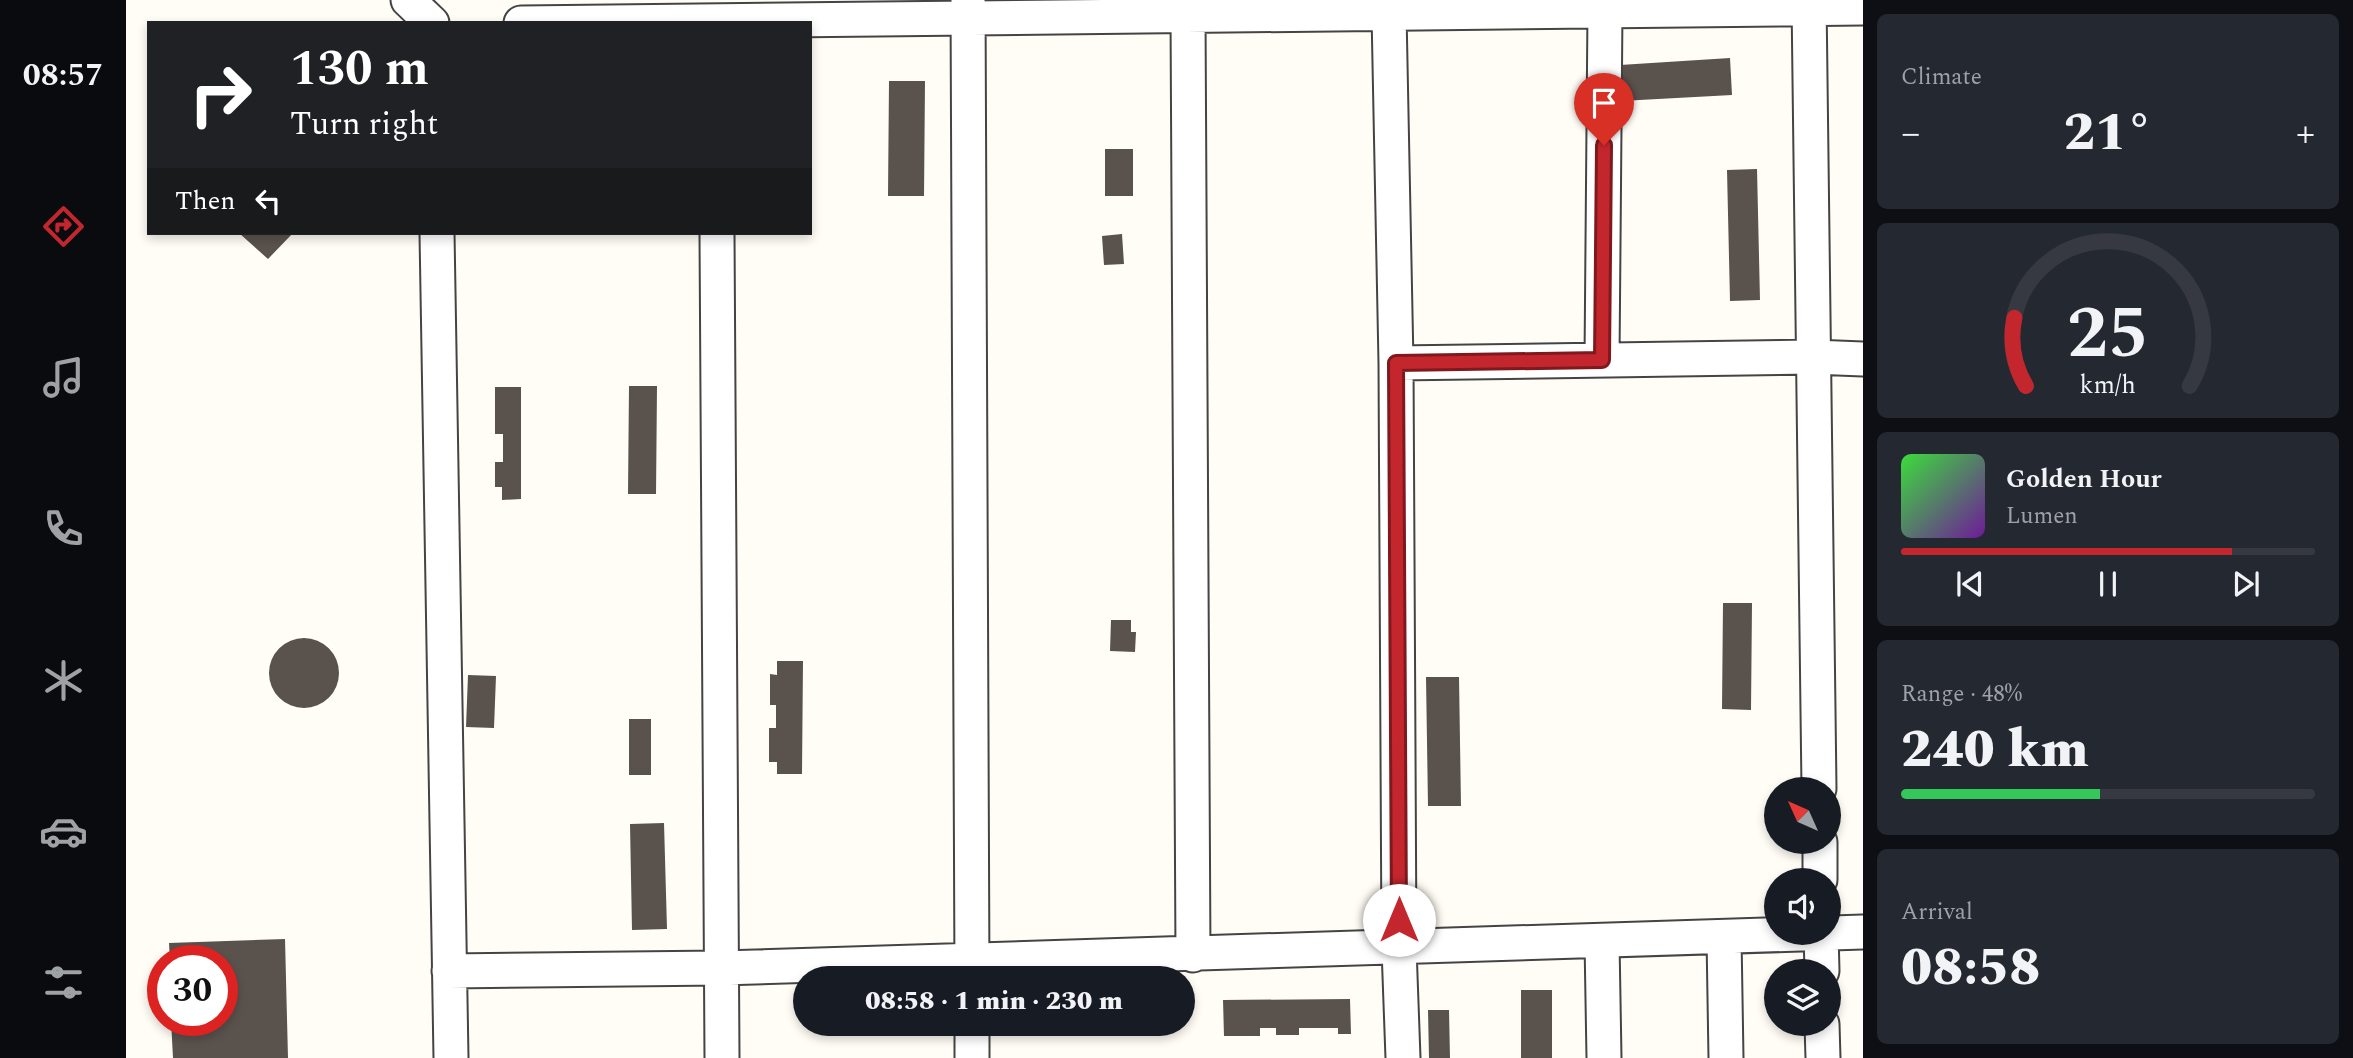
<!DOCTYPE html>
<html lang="en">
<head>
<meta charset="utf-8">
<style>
	:root { --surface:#171b24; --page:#242831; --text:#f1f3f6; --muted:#9ea1a6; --line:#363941; --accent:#c4262e }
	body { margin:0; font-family:Spectral,serif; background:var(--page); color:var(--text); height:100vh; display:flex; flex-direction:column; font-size:26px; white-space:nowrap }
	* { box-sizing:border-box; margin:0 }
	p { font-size:23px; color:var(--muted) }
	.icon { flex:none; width:38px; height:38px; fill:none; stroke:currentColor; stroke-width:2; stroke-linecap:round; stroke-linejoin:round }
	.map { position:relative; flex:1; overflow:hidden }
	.panel { display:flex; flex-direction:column; gap:14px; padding:14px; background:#0d0f14; width:490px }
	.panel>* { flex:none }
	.hud { position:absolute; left:21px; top:21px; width:665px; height:214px; border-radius:0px; box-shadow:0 4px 10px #0003; background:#202124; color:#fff; overflow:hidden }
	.needle { width:46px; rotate:315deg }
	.buttons { position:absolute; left:1638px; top:777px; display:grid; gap:14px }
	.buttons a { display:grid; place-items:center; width:77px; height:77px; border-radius:50%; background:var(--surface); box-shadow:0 4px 10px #0003; font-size:35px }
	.speed { position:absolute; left:21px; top:945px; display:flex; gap:14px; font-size:35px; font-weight:700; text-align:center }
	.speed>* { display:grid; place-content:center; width:91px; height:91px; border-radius:50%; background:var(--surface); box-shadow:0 4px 10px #0003; line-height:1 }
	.speed .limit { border:10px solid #d22; background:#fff; color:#111 }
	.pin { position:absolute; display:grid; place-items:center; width:60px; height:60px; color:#fff; margin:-72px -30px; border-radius:50% 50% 50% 0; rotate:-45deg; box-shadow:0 0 7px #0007 }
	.pin .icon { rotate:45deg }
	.me { position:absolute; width:77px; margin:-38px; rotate:0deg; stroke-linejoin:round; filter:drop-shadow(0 0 5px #0008) }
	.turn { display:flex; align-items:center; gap:24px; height:147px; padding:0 28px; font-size:32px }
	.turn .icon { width:91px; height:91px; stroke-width:2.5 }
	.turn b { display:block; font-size:49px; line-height:60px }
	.then { display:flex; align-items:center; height:66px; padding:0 28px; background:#0003; gap:14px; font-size:26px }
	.big { font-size:52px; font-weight:800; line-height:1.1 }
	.panel .tile { flex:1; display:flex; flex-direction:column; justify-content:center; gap:10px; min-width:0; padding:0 24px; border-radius:10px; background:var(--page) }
	.panel .dial { align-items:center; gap:0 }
	.dial svg { height:182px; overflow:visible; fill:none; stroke:var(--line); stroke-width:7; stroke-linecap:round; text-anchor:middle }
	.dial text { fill:var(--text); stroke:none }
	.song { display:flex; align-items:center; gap:21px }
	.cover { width:84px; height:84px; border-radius:10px; background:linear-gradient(135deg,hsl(120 70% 55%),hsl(280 70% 35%)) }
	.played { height:7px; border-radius:4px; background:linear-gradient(90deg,var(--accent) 80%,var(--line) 80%) }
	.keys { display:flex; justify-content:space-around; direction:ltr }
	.heat { display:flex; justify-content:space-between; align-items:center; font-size:38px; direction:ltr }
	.charge { height:10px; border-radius:5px; background:linear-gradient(90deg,#34c759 48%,var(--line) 0) }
	.trip { position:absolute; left:667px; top:966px; width:402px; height:70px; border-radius:35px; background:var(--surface); box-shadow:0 4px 10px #0003; font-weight:800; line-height:70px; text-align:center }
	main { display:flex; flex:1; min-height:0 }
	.dock { display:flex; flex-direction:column; width:126px; justify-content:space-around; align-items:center; background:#090b0e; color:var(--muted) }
	.dock .icon { width:49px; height:49px }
	.dock .selected { color:var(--accent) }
	.dock b { font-size:32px; color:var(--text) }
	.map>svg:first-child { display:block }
	.building { fill:#5a524d }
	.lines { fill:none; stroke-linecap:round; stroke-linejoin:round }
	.minor-casing { stroke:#444; stroke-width:37 }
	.minor { stroke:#fff; stroke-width:33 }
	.route-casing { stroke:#7f191e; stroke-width:18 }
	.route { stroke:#c4262e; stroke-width:12 }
</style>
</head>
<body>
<main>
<nav class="dock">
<b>08:57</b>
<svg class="icon selected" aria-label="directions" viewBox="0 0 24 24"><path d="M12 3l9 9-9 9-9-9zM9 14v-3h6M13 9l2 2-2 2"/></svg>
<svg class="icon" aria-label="music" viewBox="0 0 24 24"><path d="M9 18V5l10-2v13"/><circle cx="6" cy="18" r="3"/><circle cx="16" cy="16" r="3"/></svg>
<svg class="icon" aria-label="phone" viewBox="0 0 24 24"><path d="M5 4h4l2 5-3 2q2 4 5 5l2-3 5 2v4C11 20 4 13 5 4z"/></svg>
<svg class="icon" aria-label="climate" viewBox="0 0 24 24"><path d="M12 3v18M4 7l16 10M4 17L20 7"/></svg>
<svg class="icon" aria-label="car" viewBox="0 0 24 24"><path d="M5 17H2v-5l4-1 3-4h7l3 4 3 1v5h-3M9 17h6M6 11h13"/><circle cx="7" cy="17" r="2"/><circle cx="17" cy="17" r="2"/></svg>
<svg class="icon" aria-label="filters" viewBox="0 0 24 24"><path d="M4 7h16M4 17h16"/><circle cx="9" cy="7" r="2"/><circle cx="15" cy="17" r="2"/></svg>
</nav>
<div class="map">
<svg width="1737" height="1058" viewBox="0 0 1737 1058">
	<rect width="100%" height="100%" fill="#fffdf5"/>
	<path class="building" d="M1604 58 1606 95 1495 101 1494 65Z
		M763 81H799L798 196H762Z
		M979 149H1007V196H979Z
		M1631 169 1634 300 1604 301 1601 170Z
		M113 233H167L142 259Z
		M996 234 998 264 978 265 976 236Z
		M503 386H531L530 494H502Z
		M369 387H395V499L376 500V487H369V462H377V434H369Z
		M1597 603H1626L1625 710 1596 709Z
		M985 620H1005V632H1010L1009 652 984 651Z
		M143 673a35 35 0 1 1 70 0a35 35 0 1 1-70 0Z
		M651 661H677L676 774H651V762H643V728H650V705H644V674L651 675Z
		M342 675 370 676 368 728 340 727Z
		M1300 677H1333L1335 806H1302Z
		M503 719H525V775H503Z
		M538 823 541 929 506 930 504 824Z
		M159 939 162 1058H47L45 1020H96V961H44L43 943Z
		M1395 990H1426V1058H1395Z
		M1224 999 1225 1034H1212V1028H1173V1035H1150V1028H1134V1036H1098L1097 1000Z
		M1302 1010H1323L1324 1058H1303Z"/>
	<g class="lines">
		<defs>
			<path id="minor" d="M282 0 306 23
				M842 0 846 978
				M1683 0 1693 789
				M1263 13 1270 363 1273 948 1277 1058
				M1062 14 1067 955
				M395 23 1737 8
				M311 233 325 1058
				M591 233 596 1058
				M1476 360 1479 10
				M1270 363 1687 357 1737 359
				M1694 842V880
				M1695 933 1696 971
				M1598 937 1600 1058
				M1476 941 1478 1058
				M323 971 595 968 1737 932
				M846 1024V1058
				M1696 1024 1697 1058"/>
		</defs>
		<use href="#minor" class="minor-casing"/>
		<use href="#minor" class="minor"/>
	</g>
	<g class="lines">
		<defs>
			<path id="route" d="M1273 920 1270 363 1476 360 1478 145"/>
		</defs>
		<use href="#route" class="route-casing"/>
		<use href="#route" class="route"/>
	</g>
</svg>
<div class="buttons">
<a><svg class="needle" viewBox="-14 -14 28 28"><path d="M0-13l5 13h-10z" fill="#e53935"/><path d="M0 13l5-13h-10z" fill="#9ea1a6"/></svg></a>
<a><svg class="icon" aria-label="sound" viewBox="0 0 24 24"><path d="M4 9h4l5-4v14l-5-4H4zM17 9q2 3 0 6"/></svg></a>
<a><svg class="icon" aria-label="layers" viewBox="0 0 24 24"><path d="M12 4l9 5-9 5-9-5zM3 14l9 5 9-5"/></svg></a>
</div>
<div class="speed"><div class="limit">30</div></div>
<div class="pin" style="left:1478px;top:145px;background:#d93025"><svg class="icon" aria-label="arrive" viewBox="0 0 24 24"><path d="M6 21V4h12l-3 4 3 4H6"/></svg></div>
<svg class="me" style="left:1273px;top:920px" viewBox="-20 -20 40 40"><circle r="19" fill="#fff"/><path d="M0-13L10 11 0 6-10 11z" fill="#c4262e"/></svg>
<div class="trip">08:58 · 1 min · 230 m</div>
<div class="hud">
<div class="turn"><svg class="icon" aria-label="right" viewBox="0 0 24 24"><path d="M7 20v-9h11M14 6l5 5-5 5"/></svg><div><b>130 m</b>Turn right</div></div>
<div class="then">Then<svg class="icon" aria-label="left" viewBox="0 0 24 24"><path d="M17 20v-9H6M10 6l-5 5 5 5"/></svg></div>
</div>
</div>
<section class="panel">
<div class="tile"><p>Climate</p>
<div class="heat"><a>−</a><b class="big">21°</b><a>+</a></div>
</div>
<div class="tile dial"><svg viewBox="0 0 100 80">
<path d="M14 69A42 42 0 1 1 86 69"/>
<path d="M14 69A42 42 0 0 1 9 39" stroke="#c4262e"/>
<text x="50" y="56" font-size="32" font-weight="700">25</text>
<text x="50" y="72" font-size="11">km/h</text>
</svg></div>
<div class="tile">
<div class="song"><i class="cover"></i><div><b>Golden Hour</b><p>Lumen</p></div></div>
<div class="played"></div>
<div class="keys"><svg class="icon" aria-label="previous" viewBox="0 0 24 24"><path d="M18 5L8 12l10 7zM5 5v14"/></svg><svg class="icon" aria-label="pause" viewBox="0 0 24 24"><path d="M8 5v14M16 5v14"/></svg><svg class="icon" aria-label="next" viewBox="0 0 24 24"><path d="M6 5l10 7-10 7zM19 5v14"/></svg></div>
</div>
<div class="tile"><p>Range · 48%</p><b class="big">240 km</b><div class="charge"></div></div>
<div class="tile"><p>Arrival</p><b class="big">08:58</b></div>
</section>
</main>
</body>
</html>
